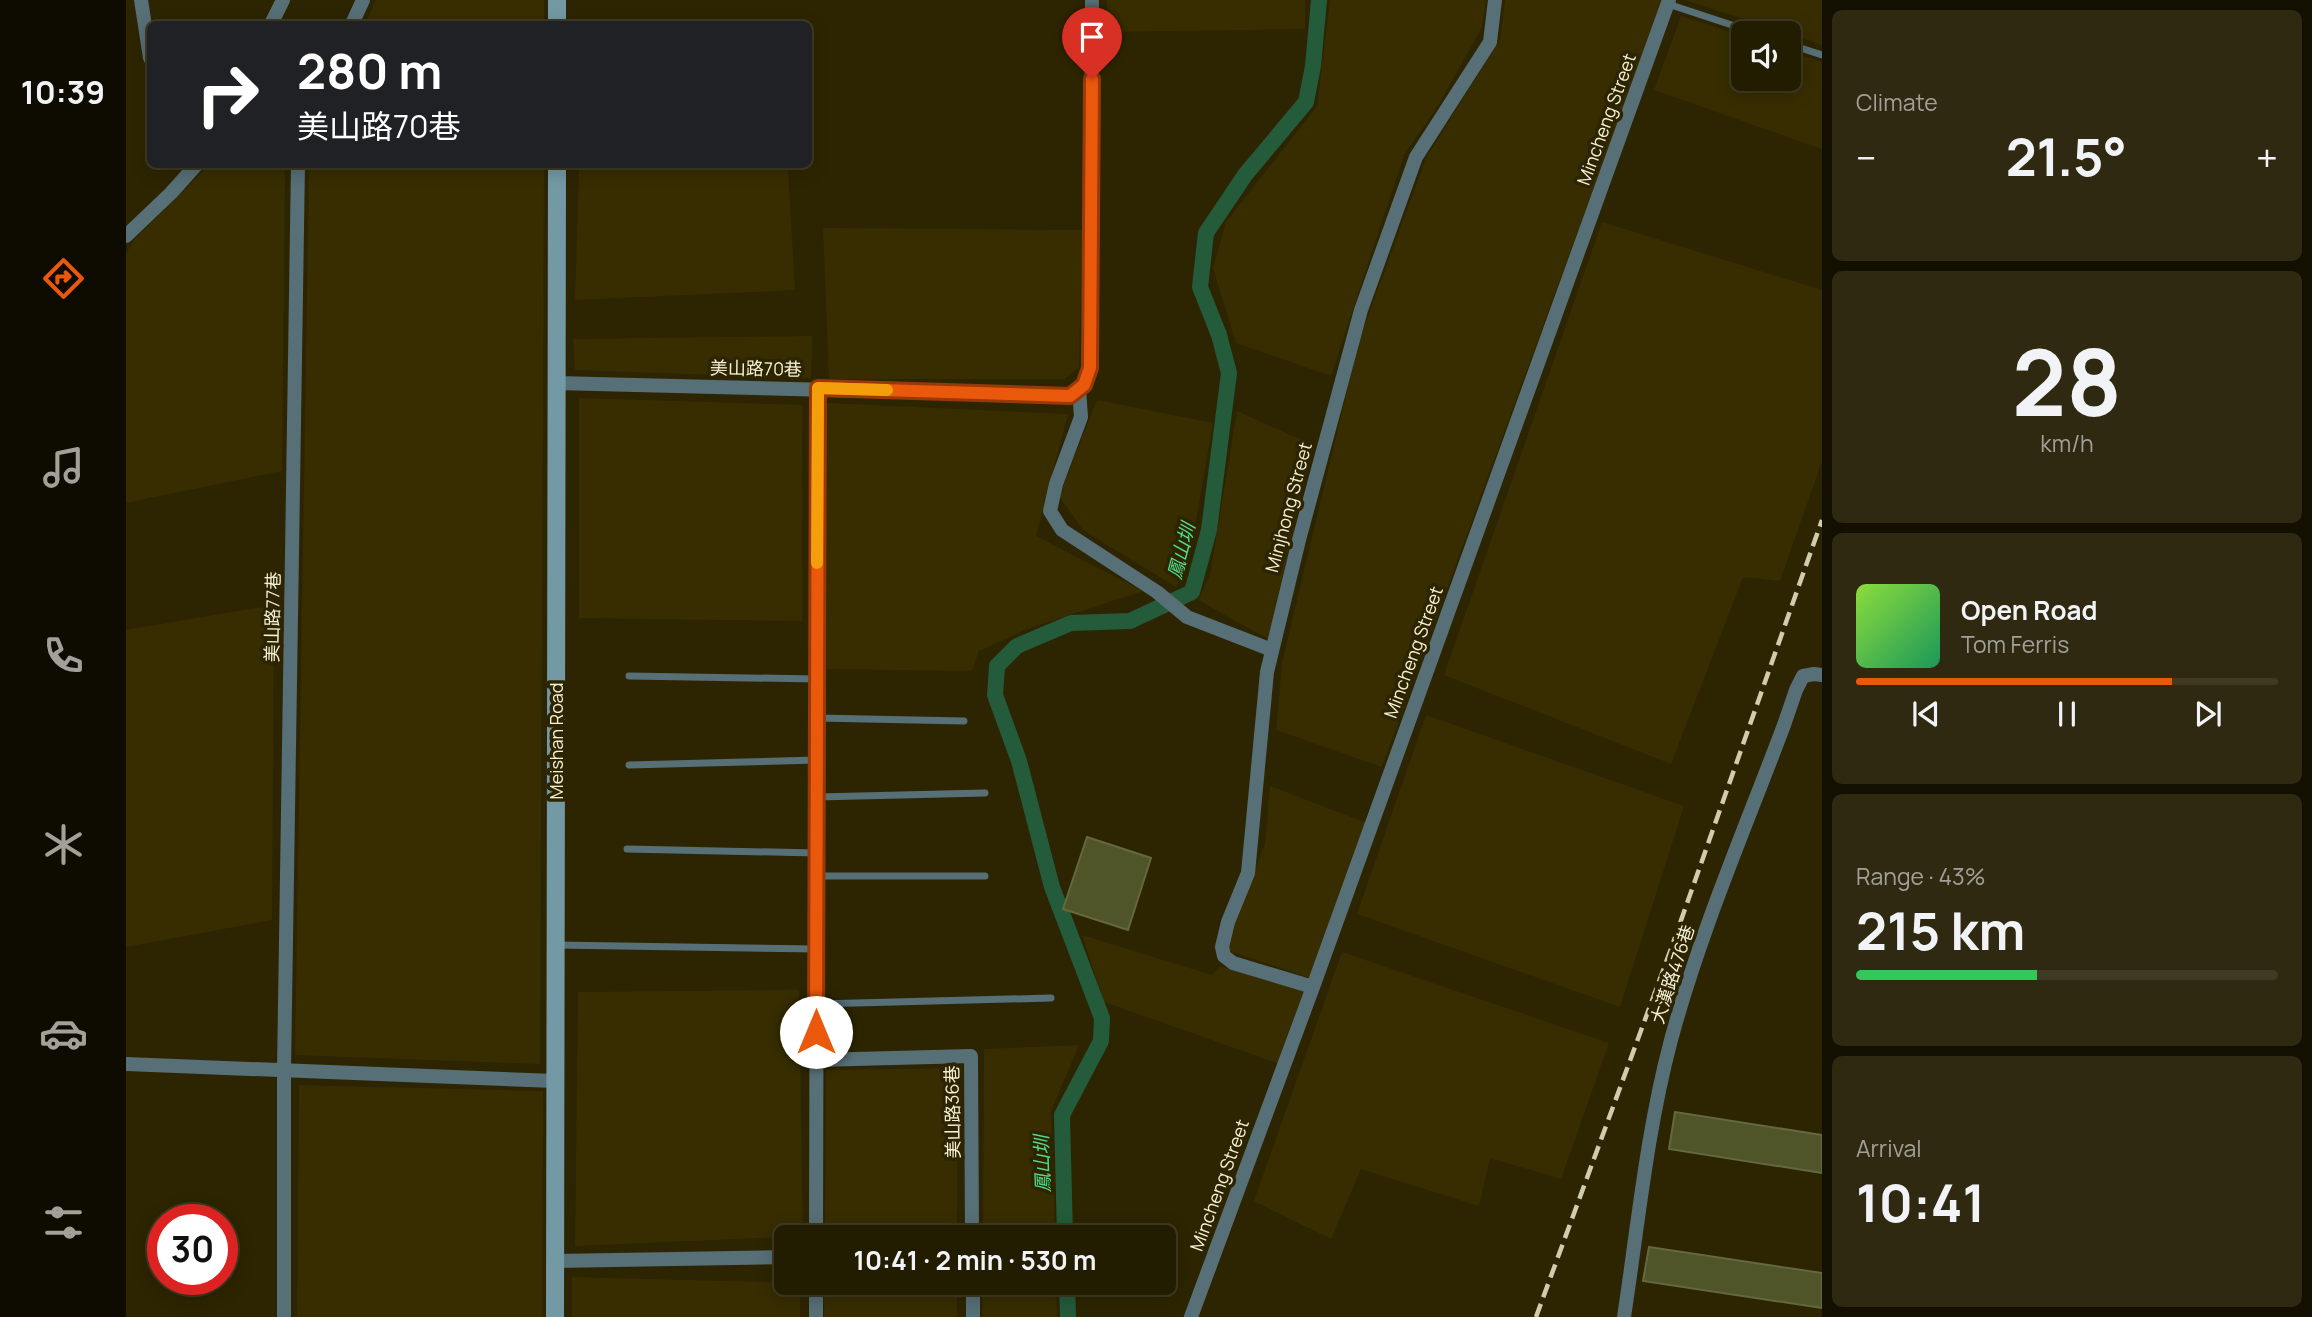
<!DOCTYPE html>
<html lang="en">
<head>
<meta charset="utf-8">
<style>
	:root { --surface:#221c01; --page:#2e2910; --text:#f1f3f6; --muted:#a2a199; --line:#3f3a23; --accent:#ea580c }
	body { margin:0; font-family:Manrope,"Noto Sans TC",sans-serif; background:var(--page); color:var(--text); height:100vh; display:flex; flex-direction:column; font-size:26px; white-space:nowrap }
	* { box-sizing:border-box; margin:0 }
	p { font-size:23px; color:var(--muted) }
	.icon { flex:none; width:38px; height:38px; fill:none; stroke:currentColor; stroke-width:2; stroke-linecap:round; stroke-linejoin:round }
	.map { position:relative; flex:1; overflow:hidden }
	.sheet { display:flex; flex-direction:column; gap:10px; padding:10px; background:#130f01; width:490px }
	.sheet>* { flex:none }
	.hud { position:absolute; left:21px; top:21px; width:665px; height:147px; border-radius:10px; box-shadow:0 4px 18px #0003,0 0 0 2px var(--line); background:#202124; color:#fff; overflow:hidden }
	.controls { position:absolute; left:1605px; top:21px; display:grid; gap:14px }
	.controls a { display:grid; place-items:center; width:70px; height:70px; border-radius:10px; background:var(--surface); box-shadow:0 4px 18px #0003,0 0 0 2px var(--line); font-size:35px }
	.speed { position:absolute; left:21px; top:1204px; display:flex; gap:14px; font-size:35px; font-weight:700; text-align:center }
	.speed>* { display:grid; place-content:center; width:91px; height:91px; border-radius:50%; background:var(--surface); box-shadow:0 4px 18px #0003,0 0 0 2px var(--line); line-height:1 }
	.speed .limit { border:10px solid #d22; background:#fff; color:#111 }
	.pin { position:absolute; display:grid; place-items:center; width:60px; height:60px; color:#fff; margin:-72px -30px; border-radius:50% 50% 50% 0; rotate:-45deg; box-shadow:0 0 7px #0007 }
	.pin .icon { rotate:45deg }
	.me { position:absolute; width:77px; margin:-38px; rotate:0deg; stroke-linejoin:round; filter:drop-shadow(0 0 5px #0008) }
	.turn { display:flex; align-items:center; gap:24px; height:147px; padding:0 35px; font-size:32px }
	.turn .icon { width:91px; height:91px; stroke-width:2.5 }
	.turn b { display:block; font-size:49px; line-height:60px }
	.big { font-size:52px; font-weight:700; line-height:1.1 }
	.sheet .widget { flex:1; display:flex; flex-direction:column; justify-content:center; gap:10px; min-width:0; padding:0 24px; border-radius:10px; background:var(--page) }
	.sheet .dial { align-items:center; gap:0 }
	.dial b { font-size:91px; line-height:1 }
	.song { display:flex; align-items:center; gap:21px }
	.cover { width:84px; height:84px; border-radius:10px; background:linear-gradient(135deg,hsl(90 70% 55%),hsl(150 70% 35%)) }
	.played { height:7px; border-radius:4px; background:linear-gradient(90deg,var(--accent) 75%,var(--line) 75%) }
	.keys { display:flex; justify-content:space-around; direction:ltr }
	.heat { display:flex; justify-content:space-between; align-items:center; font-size:38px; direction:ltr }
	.charge { height:10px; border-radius:5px; background:linear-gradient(90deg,#34c759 43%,var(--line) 0) }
	.trip { position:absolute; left:648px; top:1225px; width:402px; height:70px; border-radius:10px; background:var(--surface); box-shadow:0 4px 18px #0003,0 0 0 2px var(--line); font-weight:700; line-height:70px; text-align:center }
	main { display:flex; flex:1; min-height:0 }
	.tabs { display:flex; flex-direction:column; width:126px; justify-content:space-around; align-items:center; background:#0e0b00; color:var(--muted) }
	.tabs .icon { width:49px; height:49px }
	.tabs .selected { color:var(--accent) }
	.tabs b { font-size:32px; color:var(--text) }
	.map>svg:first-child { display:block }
	.built { fill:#372d01 }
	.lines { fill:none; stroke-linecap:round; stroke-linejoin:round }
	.canal { stroke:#235b3b; stroke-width:16 }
	.building { fill:#505529; stroke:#63693c; stroke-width:2 }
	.lane { stroke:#576f76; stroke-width:7 }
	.street { stroke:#576f76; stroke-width:14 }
	.secondary { stroke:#739aa4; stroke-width:18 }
	.rail { stroke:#d1cbb0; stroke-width:4.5; stroke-dasharray:14 7; stroke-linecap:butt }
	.route-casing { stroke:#983908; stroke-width:18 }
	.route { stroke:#ea580c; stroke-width:12 }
	.slow { stroke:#f59e0b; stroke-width:12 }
	.labels { text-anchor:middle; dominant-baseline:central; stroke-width:7; stroke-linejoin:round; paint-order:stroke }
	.street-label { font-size:18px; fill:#f6f0d7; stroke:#2d2501 }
	.water-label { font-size:19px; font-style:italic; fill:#51dd8f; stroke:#2d2501 }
</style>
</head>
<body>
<main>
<nav class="tabs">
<b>10:39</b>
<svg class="icon selected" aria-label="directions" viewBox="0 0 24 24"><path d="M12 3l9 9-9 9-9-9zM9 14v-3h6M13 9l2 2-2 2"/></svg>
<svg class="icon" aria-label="music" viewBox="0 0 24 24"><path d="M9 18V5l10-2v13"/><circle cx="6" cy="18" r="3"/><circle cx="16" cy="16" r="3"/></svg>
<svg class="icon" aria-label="phone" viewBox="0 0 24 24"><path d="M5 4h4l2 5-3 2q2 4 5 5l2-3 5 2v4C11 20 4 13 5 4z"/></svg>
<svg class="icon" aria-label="climate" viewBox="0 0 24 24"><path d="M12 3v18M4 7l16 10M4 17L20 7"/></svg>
<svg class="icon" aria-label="car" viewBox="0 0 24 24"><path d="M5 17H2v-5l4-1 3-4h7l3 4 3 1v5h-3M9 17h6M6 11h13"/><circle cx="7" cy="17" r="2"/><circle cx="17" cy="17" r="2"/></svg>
<svg class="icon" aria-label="filters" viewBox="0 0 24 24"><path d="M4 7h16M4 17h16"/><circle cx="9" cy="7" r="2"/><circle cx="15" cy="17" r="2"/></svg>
</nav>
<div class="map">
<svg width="1696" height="1317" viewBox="0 0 1696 1317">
	<rect width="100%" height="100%" fill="#2d2501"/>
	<path class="built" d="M250 0H418V24H239Z
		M981 0H1179V29L980 32Z
		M1204 0H1360L1356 27 1312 106 1278 155 1205 376 1110 343 1087 268 1100 222 1191 106Z
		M1379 0H1536L1256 767 1150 730 1156 663 1233 341 1300 158 1374 39Z
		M1559 0H1696V45L1662 33Z
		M1555 16 1617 36V79H1662L1663 51 1696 62V149L1528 90Z
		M83 165H159L156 471 0 503V253L9 239Z
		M183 165H418L414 1064 169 1055Z
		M662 168 669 290 449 300 453 169Z
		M1476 222 1696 290V461L1654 581 1617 577 1545 764 1318 675Z
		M697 228 956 230 953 367 938 379H703Z
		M686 336 685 378 449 370 447 339Z
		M453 398 676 405V621L453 618Z
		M971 400 1087 423 1062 566 1050 587 957 530 933 496Z
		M701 403 942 414 910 536 1017 591 904 628 853 651 846 671 701 669Z
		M1111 411 1187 445 1142 639 1072 600 1084 575Z
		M148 605 146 920 0 947V630Z
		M1300 715 1558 806 1494 1007 1231 914Z
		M1144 786 1241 823 1184 978 1101 950V939L1139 844Z
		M956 935 1086 975 1094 966 1180 992 1154 1064 978 1002Z
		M1216 952 1483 1043 1435 1179 1364 1158 1353 1206 1235 1169 1205 1239 1128 1201Z
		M673 990 677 1236 449 1246 452 992Z
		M953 1045 925 1111 929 1237H857L858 1049Z
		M832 1068 831 1237H699L700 1070Z
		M173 1085 417 1091 416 1317H171Z
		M446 1277 674 1283V1317H446Z
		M698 1283H831V1317H698Z
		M857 1283H930L931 1317H856Z"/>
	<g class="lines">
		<path class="canal" d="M939 1237 936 1115 975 1041 976 1018 926 887 893 761 869 695 871 666 891 646 945 623 1004 621 1066 592 1083 530 1103 373 1093 335 1074 287 1080 233 1119 175 1180 102 1187 66 1193 0
			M941 1283 942 1317"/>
	</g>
	<path class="building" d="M961 837 1025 858 1002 930 937 909Z
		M1549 1112 1696 1135V1173L1543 1149Z
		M1523 1247 1696 1273V1308L1517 1281Z"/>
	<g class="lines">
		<path class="lane" d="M1542 4 1630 33
			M1662 44 1696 55
			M503 676 691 679
			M691 718 838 721
			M503 765 691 760
			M691 797 859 793
			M501 849 690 853
			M691 876H859
			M430 945 690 949
			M691 1004 925 998"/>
		<path class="street" d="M15 0 24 58
			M145 24 157 0
			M226 24 237 0
			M0 236 45 193 71 164
			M430 383 944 396 958 385 964 368 966 0
			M953 389 955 417 930 484 924 511 936 530 1031 592 1061 617 1146 650
			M1187 987 1107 963 1098 956 1096 947 1102 922 1122 873 1141 672 1173 540 1235 310 1290 157 1364 42 1369 0
			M690 1060 845 1056 846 1237
			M0 1064 429 1081
			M690 1237 692 388
			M429 1261 660 1257
			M847 1283V1317
			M158 1317V1070L172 164
			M690 1317V1283
			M1065 1317 1187 987 1543 0
			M1498 1317C1512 1225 1521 1130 1545 1040 1574 932 1619 829 1658 725L1670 690 1677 676 1688 674 1696 675"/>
		<path class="secondary" d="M431 24V0
			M429 1317 431 164"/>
		<path class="rail" d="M1410 1317 1546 946 1696 520"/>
	</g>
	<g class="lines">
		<defs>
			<path id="route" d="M690 1032 692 388 944 396 958 385 964 368 966 79"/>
		</defs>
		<use href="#route" class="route-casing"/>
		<use href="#route" class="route"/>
		<path class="slow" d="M691 563 692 388 761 390"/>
	</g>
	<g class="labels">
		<g class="street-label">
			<text transform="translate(1480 119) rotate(-70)">Mincheng Street</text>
			<text transform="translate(630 368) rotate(1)">美山路70巷</text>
			<text transform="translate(1162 507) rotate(-75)">Minjhong Street</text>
			<text transform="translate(146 617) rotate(-89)">美山路77巷</text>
			<text transform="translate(1287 652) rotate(-70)">Mincheng Street</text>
			<text transform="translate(430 741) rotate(-90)">Meishan Road</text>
			<text transform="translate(1546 974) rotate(-72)">大漢路476巷</text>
			<text transform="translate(826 1112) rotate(-91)">美山路36巷</text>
			<text transform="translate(1093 1185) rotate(-70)">Mincheng Street</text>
		</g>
		<g class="water-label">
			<text transform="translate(1055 551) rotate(-75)">鳳山圳</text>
			<text transform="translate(916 1164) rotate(-92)">鳳山圳</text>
		</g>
	</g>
</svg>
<div class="controls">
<a><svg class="icon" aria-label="sound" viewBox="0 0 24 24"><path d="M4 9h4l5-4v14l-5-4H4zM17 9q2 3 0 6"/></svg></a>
</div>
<div class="speed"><div class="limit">30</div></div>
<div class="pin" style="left:966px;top:79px;background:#d93025"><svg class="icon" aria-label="arrive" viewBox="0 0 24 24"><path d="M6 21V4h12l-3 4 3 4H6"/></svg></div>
<svg class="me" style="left:690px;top:1032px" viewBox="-20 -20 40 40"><circle r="19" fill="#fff"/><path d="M0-13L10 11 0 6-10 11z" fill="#ea580c"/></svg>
<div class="trip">10:41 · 2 min · 530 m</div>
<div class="hud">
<div class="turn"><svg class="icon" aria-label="right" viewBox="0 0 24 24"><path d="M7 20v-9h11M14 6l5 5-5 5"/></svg><div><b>280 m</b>美山路70巷</div></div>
</div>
</div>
<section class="sheet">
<div class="widget"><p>Climate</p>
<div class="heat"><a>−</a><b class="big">21.5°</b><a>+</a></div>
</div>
<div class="widget dial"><b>28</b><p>km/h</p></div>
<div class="widget">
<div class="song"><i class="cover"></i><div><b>Open Road</b><p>Tom Ferris</p></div></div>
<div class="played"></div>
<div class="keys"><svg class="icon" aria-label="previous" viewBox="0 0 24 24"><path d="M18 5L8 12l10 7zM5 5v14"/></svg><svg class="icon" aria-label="pause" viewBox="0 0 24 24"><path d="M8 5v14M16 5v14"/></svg><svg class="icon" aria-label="next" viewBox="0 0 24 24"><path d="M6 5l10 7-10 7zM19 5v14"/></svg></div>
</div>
<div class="widget"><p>Range · 43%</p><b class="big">215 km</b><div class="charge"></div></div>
<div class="widget"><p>Arrival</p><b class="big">10:41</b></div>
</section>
</main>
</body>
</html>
